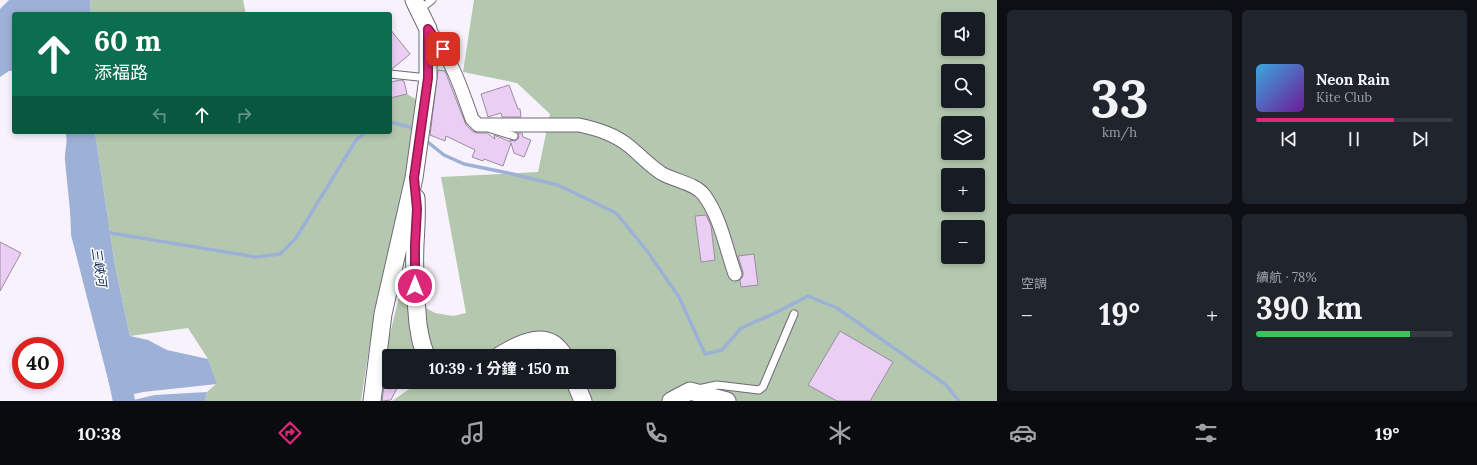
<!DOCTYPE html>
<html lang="zh-TW">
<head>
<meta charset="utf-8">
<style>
	:root { --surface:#171b24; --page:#20242c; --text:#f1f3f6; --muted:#9ea1a6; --line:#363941; --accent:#db2777 }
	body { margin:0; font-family:Lora,"Noto Sans TC",serif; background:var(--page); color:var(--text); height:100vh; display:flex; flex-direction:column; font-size:15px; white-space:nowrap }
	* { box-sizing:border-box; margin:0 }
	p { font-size:13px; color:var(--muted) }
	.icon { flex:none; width:22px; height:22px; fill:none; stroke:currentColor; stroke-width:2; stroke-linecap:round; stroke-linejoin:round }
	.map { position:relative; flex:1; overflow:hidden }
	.side { display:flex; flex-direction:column; gap:10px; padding:10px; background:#0d0f14; width:480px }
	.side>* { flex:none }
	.hud { position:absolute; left:12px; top:12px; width:380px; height:122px; border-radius:4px; box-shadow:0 2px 6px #0003; background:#0b6e4f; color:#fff; overflow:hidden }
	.tools { position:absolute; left:941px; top:12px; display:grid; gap:8px }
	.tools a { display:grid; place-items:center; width:44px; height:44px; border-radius:4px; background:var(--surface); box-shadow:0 2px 6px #0003; font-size:20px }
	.speed { position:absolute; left:12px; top:337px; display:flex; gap:8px; font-size:20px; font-weight:700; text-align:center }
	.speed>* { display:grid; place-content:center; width:52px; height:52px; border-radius:50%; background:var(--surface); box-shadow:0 2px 6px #0003; line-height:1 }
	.speed .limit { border:6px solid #d22; background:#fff; color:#111 }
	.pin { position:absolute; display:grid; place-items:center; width:34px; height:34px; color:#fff; margin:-17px; border-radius:8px; box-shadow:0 2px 6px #0006 }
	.me { position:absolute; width:44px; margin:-22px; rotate:0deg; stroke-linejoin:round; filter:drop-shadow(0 0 3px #0008) }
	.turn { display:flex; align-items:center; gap:14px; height:84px; padding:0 16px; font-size:18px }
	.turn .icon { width:52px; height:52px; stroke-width:2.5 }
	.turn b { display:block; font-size:28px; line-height:34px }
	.lanes { display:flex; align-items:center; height:38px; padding:0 16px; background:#0003; justify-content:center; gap:20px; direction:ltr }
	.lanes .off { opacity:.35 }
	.big { font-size:30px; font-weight:700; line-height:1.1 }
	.side .widget { flex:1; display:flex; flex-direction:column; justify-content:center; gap:6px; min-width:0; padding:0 14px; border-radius:6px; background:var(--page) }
	.side .dial { align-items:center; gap:0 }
	.dial b { font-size:52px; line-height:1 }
	.song { display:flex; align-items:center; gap:12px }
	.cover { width:48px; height:48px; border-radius:6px; background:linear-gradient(135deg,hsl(200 70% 55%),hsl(280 70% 35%)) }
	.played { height:4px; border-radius:2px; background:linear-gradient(90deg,var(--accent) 70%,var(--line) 70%) }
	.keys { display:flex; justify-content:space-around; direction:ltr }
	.heat { display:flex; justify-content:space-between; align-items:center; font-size:22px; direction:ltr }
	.charge { height:6px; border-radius:3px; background:linear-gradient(90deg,#34c759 78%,var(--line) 0) }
	.side .tiles { flex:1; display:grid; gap:10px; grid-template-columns:repeat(2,1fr) }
	.trip { position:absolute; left:382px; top:349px; width:234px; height:40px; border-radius:4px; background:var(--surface); box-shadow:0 2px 6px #0003; font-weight:700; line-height:40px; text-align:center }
	.dock { display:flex; height:64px; justify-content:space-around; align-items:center; background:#090b0e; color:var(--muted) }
	.dock .icon { width:28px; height:28px }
	.dock .current { color:var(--accent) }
	.dock b { font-size:18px; color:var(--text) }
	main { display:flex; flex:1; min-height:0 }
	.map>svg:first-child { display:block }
	.green { fill:#b4c8af; fill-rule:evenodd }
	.water { fill:#9db1d6 }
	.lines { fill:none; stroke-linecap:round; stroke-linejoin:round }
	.stream { stroke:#9db1d6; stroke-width:3.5 }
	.river { stroke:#9db1d6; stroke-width:22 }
	.building { fill:#eacef3; stroke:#9a8d9e }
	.service-casing { stroke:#716878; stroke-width:9 }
	.minor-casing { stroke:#716878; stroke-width:15 }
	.tertiary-casing { stroke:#716878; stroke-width:19 }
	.service { stroke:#fff; stroke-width:7 }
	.minor { stroke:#fff; stroke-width:13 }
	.tertiary { stroke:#fff; stroke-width:17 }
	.route-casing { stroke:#8e194d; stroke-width:10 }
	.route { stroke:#db2777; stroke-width:7 }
	.labels { text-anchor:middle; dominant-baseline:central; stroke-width:3; stroke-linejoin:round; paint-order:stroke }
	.water-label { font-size:13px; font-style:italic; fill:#122755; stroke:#fff }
</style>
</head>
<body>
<main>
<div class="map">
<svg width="997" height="401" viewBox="0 0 997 401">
	<rect width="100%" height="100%" fill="#f8f2fd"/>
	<path class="green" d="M90 0H243L246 14H91Z
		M474 0H997V401H392L415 385V382H609V356H389V369L385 370 389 338 400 293 435 313 453 316 466 313 441 177 538 172 550 114 517 83 463 72ZM948 19H978V49H948ZM948 71H978V101H948ZM948 123H978V153H948ZM948 175H978V205H948ZM948 227H978V257H948Z
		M407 94 417 100 404 189 374 316 361 401H205L207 392 216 384 208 359 188 328 130 336 115 266 95 132H390V98Z"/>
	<path class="water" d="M9 0H90L91 14H14V71H9L0 77V9Z
		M65 132H95L115 266 130 336 148 340 167 350 208 359 217 384 143 392 113 399 71 235C71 210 67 185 65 160 64 151 69 141 65 132Z
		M207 392 205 401H129L155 395Z"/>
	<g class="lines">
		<path class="stream" d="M390 122 410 127 415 131
			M424 139 444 155 464 164 508 173 558 185 616 213 647 251 679 297 705 354 722 350 741 328 775 313 808 296 837 308 945 384 959 401
			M105 232 256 257 280 254 296 238 356 140 366 132"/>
		<path class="river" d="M117 367 124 401"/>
	</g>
	<path class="building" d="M390 29 410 54 392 69H390Z
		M438 70 445 71 466 125 472 131 477 133H487L495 139 494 135 511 142 510 140 515 141 518 139 519 137 518 133H522L523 137 531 140 524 157 514 153 511 143 503 166 484 159 483 161 472 157 475 150 446 136 445 141 430 135Z
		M401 80 404 81 407 94 390 98V82Z
		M509 85 518 109H520L521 117H502L501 113 488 117 481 94Z
		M706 215 711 226 715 260 701 262 695 216Z
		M0 242 21 253 0 291Z
		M754 254 758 285 741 287 740 280 743 276V272L738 256Z
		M840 331 893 362 870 401H837L808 385Z
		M389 370V382H400L391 400 382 401 386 371Z"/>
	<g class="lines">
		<defs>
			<path id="service" d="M419 10 432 0
				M390 74 428 78
				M491 129 514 136
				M698 389 717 385 759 390 763 387 794 314"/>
			<path id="minor" d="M428 29C450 55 461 87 472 119L478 125H579C597 129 614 134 629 146 640 155 649 165 661 173 674 181 695 183 704 195 721 218 726 249 735 274"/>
			<path id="tertiary" d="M416 198C417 213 416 229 415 244 414 271 415 297 418 324 420 335 421 347 427 356
				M499 356C520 343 548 328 564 356
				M575 382 583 401
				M372 401 383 314 414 178 428 78V29L414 0
				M671 401 690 391 727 401"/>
		</defs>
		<use href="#service" class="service-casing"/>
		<use href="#minor" class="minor-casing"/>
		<use href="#tertiary" class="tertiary-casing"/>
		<use href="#service" class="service"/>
		<use href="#minor" class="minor"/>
		<use href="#tertiary" class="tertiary"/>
	</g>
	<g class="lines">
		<defs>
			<path id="route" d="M415 286V245L417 209 414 178 428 78V29L443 49"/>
		</defs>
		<use href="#route" class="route-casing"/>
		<use href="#route" class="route"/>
	</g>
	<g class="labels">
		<g class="water-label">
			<text transform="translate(99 267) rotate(82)">三峽河</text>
		</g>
	</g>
</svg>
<div class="tools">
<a><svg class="icon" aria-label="sound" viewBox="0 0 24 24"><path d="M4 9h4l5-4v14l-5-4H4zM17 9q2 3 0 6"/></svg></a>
<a><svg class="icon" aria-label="search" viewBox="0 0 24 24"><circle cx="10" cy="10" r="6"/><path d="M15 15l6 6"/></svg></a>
<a><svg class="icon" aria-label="layers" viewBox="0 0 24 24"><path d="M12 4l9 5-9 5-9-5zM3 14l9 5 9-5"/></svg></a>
<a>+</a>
<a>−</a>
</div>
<div class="speed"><div class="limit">40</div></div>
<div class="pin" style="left:443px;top:49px;background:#d93025"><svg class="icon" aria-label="arrive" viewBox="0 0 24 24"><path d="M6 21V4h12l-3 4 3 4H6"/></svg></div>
<svg class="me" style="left:415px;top:286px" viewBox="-20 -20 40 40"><circle r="17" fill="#db2777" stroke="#fff" stroke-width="3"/><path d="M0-11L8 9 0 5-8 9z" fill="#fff"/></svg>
<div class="trip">10:39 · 1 分鐘 · 150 m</div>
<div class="hud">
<div class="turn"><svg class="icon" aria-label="ahead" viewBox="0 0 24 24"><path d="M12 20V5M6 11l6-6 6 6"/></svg><div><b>60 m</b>添福路</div></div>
<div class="lanes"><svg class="icon off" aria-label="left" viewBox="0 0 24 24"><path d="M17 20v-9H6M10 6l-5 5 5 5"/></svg><svg class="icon" aria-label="ahead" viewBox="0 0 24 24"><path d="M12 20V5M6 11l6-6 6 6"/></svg><svg class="icon off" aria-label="right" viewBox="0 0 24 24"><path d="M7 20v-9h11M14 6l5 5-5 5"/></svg></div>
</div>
</div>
<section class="side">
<div class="tiles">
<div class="widget dial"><b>33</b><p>km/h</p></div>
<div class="widget">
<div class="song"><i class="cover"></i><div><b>Neon Rain</b><p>Kite Club</p></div></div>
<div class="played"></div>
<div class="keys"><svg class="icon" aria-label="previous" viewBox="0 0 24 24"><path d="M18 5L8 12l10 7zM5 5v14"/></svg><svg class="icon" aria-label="pause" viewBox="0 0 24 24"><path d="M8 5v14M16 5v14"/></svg><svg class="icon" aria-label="next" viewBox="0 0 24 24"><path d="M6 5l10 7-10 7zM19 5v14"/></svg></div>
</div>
<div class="widget"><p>空調</p>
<div class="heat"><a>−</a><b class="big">19°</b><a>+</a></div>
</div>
<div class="widget"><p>續航 · 78%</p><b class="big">390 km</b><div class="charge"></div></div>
</div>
</section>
</main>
<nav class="dock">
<b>10:38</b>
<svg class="icon current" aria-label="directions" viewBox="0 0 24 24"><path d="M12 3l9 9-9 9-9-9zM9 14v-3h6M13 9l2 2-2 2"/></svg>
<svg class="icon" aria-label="music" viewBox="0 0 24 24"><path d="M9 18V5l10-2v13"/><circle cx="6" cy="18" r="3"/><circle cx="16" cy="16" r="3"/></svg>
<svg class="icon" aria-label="phone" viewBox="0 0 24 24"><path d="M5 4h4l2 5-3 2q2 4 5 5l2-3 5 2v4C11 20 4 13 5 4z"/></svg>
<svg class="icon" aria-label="climate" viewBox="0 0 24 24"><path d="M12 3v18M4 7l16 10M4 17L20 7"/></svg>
<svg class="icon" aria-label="car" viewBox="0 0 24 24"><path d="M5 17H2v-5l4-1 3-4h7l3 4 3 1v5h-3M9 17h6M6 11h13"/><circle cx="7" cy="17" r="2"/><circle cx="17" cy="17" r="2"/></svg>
<svg class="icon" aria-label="filters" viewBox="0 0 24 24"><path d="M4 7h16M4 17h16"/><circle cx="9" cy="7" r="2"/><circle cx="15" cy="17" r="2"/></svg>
<b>19°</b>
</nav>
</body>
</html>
